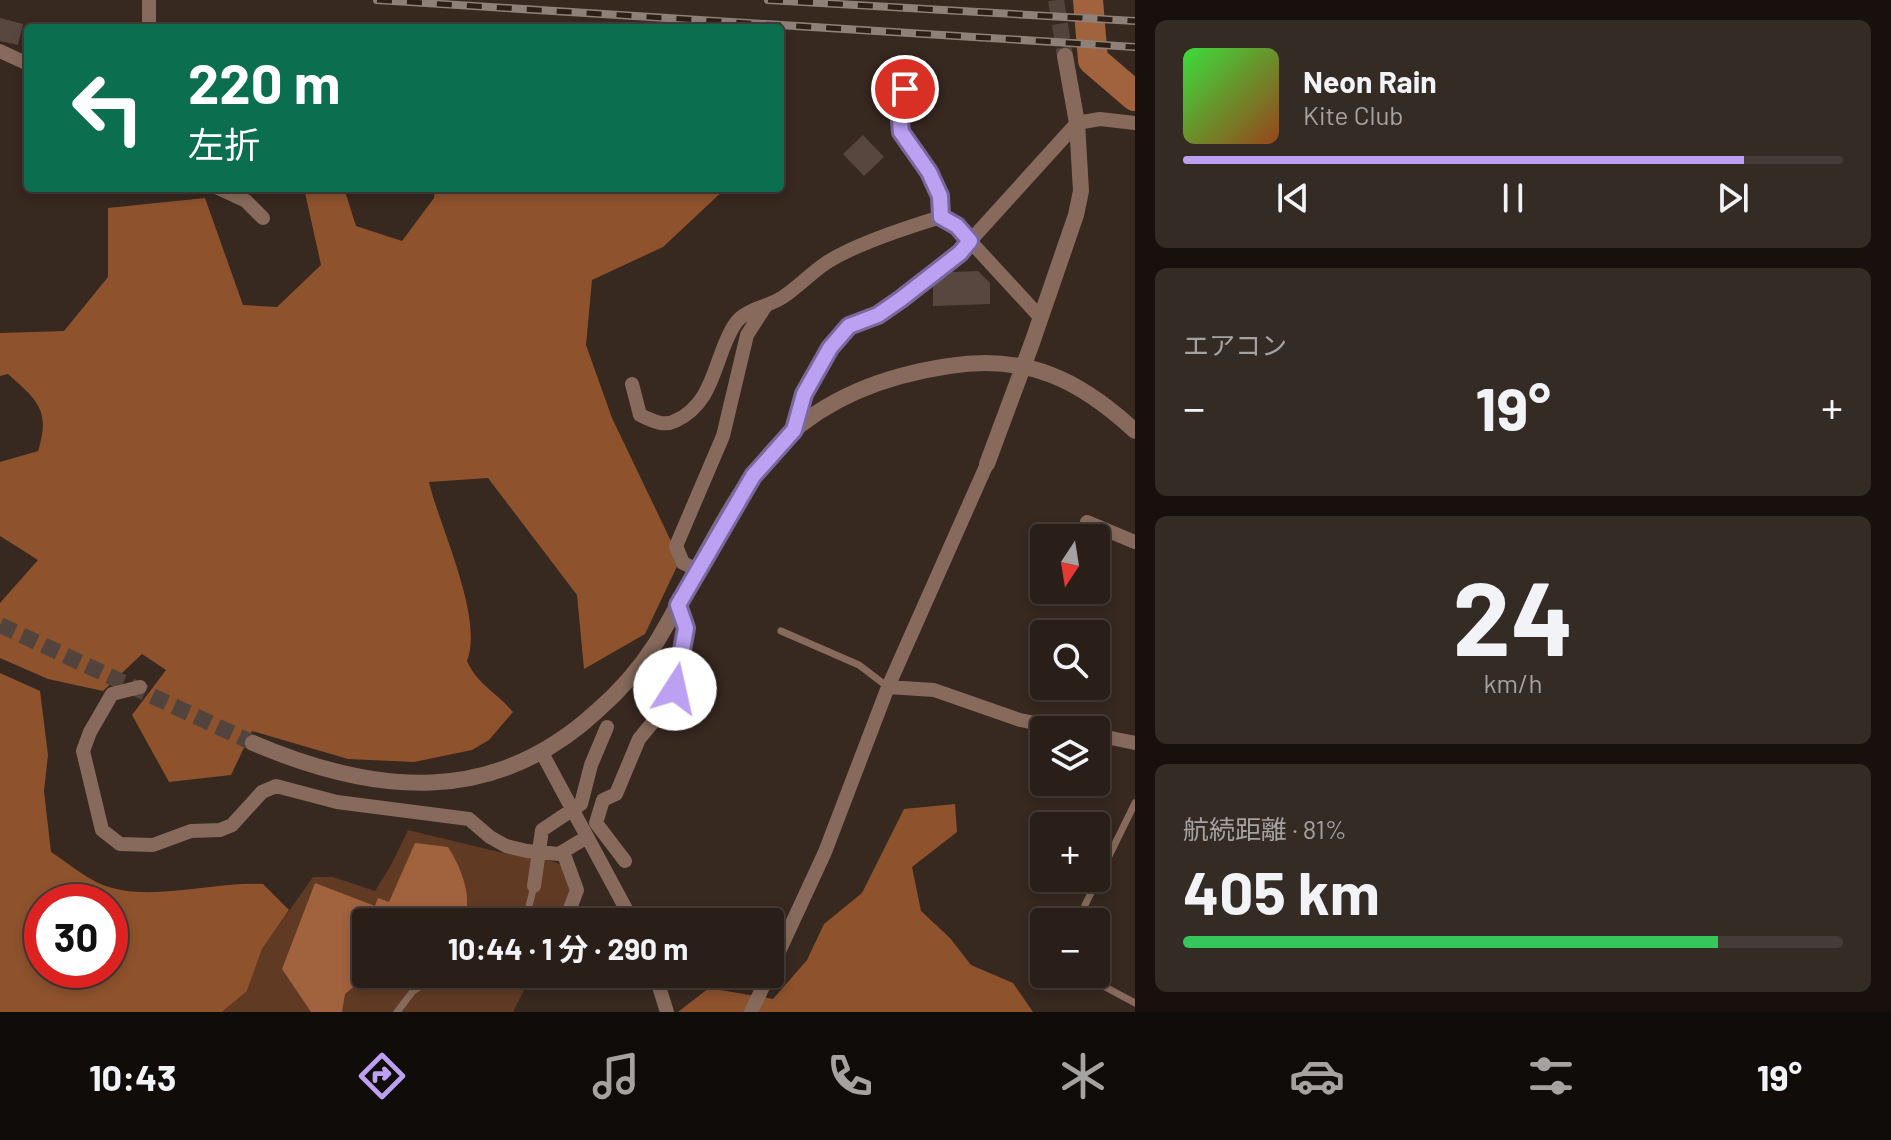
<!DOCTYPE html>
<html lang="ja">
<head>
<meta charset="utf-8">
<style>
	:root { --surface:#291e18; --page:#352b25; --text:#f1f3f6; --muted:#a5a2a2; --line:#453c37; --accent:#bca0f2 }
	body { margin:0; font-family:Barlow,"Noto Sans JP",sans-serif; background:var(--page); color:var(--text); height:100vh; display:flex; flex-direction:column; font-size:30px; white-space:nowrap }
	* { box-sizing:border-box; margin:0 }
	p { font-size:26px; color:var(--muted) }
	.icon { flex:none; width:44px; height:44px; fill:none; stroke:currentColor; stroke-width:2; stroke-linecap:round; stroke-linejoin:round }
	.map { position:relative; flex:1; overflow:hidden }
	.sheet { display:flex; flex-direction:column; gap:20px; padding:20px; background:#17100d; width:756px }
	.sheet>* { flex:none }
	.guide { position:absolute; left:24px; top:24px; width:760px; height:168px; border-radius:8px; box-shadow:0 4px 12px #0003,0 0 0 2px var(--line); background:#0b6e4f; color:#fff; overflow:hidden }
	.needle { width:52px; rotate:192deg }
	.buttons { position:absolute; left:1030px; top:524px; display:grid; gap:16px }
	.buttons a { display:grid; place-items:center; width:80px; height:80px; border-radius:8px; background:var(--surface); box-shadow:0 4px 12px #0003,0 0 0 2px var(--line); font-size:40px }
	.speed { position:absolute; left:24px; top:884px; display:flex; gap:16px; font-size:40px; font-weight:700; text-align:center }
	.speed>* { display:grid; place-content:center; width:104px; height:104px; border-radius:50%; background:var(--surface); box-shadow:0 4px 12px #0003,0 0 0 2px var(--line); line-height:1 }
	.speed .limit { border:12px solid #d22; background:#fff; color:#111 }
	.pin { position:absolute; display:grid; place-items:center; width:68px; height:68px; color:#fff; margin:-34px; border:4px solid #fff; border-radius:50%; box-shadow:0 2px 8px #0007 }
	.me { position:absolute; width:88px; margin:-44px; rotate:10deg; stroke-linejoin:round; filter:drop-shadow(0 0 6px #0008) }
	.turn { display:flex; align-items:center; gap:28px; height:168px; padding:0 32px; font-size:36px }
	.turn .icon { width:104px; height:104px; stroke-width:2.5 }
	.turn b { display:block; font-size:56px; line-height:68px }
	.big { font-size:60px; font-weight:700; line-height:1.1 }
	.sheet .widget { flex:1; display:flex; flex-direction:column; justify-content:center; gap:12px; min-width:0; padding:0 28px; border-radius:12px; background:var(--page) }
	.sheet .dial { align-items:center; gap:0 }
	.dial b { font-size:104px; line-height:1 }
	.song { display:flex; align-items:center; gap:24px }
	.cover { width:96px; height:96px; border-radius:12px; background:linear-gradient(135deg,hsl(120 70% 55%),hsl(20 70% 35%)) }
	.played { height:8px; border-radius:4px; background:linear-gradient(90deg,var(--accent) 85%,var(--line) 85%) }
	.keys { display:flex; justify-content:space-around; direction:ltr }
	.heat { display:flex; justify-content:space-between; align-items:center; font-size:44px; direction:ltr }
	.charge { height:12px; border-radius:6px; background:linear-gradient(90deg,#34c759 81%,var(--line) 0) }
	.trip { position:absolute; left:352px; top:908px; width:432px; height:80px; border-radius:8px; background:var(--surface); box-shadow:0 4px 12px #0003,0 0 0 2px var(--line); font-weight:700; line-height:80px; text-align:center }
	.tab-bar { display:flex; height:128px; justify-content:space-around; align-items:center; background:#100c0a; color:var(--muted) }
	.tab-bar .icon { width:56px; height:56px }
	.tab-bar .active { color:var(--accent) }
	.tab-bar b { font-size:36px; color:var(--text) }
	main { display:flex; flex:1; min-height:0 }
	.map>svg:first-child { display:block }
	.green { fill:#613a24 }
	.forest { fill:#8e522d; fill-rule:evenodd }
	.water { fill:#a1623e }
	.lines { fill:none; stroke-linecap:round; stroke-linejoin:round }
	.river { stroke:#a1623e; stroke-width:30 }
	.building { fill:#58473e }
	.tertiary-tunnel { stroke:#52443c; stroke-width:16; stroke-dasharray:16 8; stroke-linecap:butt }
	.service { stroke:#876a5b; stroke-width:7 }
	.minor { stroke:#876a5b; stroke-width:14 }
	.tertiary { stroke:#876a5b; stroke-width:16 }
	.rail-casing { stroke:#8e817a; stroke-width:8 }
	.rail { stroke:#2d1f16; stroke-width:5; stroke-dasharray:15; stroke-linecap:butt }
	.route-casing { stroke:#7a689d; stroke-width:20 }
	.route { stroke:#bca0f2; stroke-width:14 }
</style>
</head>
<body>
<main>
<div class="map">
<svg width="1135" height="1012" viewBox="0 0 1135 1012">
	<rect width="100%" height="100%" fill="#372820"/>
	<path class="green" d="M408 830 503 853 552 861 564 866 574 890 560 922H366V974H532L513 1012H222L247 991 262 949 313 877H333L375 891 390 867Z"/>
	<path class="forest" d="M304 188H344L356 226 402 241 434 198 435 188H726L663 247 592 280 586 345 612 418 680 560 645 634 584 669 577 595 488 478 429 482C440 528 484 618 467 661 477 684 497 693 513 712L489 740 472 750 414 762 348 759 252 731 231 775 169 782 132 715 166 670 142 654 103 691 48 679 0 658V603L38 560 0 536V462L38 451C51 410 37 400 8 374L0 376V333L64 331 108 277V208L205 198 243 305 277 307 321 265Z
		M0 673 40 691 48 755 44 791 51 852C67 862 85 878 103 885 148 903 214 881 263 884L289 910 262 949 247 991 222 1012H0ZM42 902H110V970H42Z
		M955 804 957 832 912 867 921 911 950 938 971 965 1013 983 1033 1012H678L709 988 773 999 807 960 824 924 862 893 904 809Z"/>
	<path class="water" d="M415 843 448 847C461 867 475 901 462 922H366V974H369L345 994 342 1012H311L282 969 315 883 375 906 378 898 389 902Z"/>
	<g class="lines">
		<path class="river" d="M1088 0 1093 60 1135 96"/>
	</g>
	<path class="building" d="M0 18 23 24 18 45 0 41Z
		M863 135 884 157 864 176 843 154Z
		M978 271 990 283V304L933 306V286L952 272Z"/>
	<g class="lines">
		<path class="tertiary-tunnel" d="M1056 0 1065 56
			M0 625 253 743"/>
		<path class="service" d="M911 69 899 110 901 132 929 172 940 196 941 217
			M781 631 859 665 888 687
			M1085 905 1135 803
			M525 922 534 886
			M1081 974 1135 1003
			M397 1012 413 991 441 974"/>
		<path class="minor" d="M149 0V28
			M0 51 28 64
			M218 188 246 201 263 218
			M1040 317 970 241 1077 123 1100 119 1135 123
			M632 384 640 415C651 420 663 427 675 421 716 403 714 355 735 324 745 309 768 307 783 297 798 287 811 273 826 263 855 244 908 227 941 217L957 226 970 241 960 253 878 315 849 326 830 348 804 394 794 430
			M1087 522 1135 542
			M698 570 683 563 676 546 723 436 747 335 765 307
			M140 687 112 694 90 732 83 751 102 830 120 844 153 845 191 831 220 830 232 825 262 792 276 786 337 802 469 819 490 837 506 846 527 851 559 854 587 837
			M888 687 934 690 1020 720 1071 730
			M1096 735 1135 743
			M542 753 633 922
			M563 852 577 890 565 922
			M625 861 596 823 603 800 616 794 639 739 668 704 675 689 686 628 678 605
			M534 886 542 830 581 804 591 765 607 727
			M770 971 825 852 888 687 987 464
			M655 974 667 1012
			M751 1012 769 974"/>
		<path class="tertiary" d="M987 464 1032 343 1076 215 1081 191 1077 123 1065 56
			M253 743C375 795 493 807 597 711 620 691 640 668 656 643 695 580 732 488 785 438 831 395 888 375 949 366 1027 354 1079 379 1135 431"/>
		<defs>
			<path id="rail" d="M377 0 1135 47
				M768 0 1135 21"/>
		</defs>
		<use href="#rail" class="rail-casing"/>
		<use href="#rail" class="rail"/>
	</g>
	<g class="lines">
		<defs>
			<path id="route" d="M675 689 686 628 678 605 753 476 794 430 804 394 830 348 849 326 878 315 901 299 960 253 970 241 957 226 941 217 940 196 929 172 901 132 899 110 905 89"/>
		</defs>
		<use href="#route" class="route-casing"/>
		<use href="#route" class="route"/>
	</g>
</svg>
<div class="buttons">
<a><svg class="needle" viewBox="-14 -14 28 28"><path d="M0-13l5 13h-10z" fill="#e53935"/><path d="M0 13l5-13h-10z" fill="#a5a2a2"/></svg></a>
<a><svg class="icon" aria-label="search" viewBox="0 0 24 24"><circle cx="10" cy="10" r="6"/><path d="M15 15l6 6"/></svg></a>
<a><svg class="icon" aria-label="layers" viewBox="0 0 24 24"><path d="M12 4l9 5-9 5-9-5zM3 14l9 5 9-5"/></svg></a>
<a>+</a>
<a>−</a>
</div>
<div class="speed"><div class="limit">30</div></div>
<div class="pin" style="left:905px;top:89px;background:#d93025"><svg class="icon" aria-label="arrive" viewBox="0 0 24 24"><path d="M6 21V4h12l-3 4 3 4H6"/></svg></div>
<svg class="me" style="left:675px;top:689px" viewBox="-20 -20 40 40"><circle r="19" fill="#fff"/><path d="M0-13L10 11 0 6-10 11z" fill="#bca0f2"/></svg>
<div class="trip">10:44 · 1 分 · 290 m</div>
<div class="guide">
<div class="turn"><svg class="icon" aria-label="left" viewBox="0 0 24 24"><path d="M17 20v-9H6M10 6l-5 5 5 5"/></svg><div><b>220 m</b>左折</div></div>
</div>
</div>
<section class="sheet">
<div class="widget">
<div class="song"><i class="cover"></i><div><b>Neon Rain</b><p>Kite Club</p></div></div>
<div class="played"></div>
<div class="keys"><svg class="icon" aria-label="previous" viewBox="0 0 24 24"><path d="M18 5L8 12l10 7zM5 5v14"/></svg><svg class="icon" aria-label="pause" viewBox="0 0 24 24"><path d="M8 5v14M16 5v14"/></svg><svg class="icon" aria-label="next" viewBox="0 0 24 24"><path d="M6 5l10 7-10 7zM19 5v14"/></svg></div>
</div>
<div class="widget"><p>エアコン</p>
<div class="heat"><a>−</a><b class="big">19°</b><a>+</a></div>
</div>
<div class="widget dial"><b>24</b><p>km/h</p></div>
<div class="widget"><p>航続距離 · 81%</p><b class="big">405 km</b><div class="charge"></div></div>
</section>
</main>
<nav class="tab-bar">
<b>10:43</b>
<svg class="icon active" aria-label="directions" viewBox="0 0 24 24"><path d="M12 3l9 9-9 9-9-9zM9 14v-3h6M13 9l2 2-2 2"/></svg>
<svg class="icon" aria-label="music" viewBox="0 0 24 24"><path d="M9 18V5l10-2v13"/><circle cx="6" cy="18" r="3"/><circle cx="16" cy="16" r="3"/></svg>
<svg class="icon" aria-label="phone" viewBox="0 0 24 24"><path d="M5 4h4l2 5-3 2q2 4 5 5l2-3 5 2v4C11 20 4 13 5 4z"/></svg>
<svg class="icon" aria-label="climate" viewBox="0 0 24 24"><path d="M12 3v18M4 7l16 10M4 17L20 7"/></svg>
<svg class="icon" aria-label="car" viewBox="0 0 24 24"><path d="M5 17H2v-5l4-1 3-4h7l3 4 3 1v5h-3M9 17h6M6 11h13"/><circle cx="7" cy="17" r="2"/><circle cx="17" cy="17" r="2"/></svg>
<svg class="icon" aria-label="filters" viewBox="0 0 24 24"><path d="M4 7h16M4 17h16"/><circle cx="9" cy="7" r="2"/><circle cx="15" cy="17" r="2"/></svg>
<b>19°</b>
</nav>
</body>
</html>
